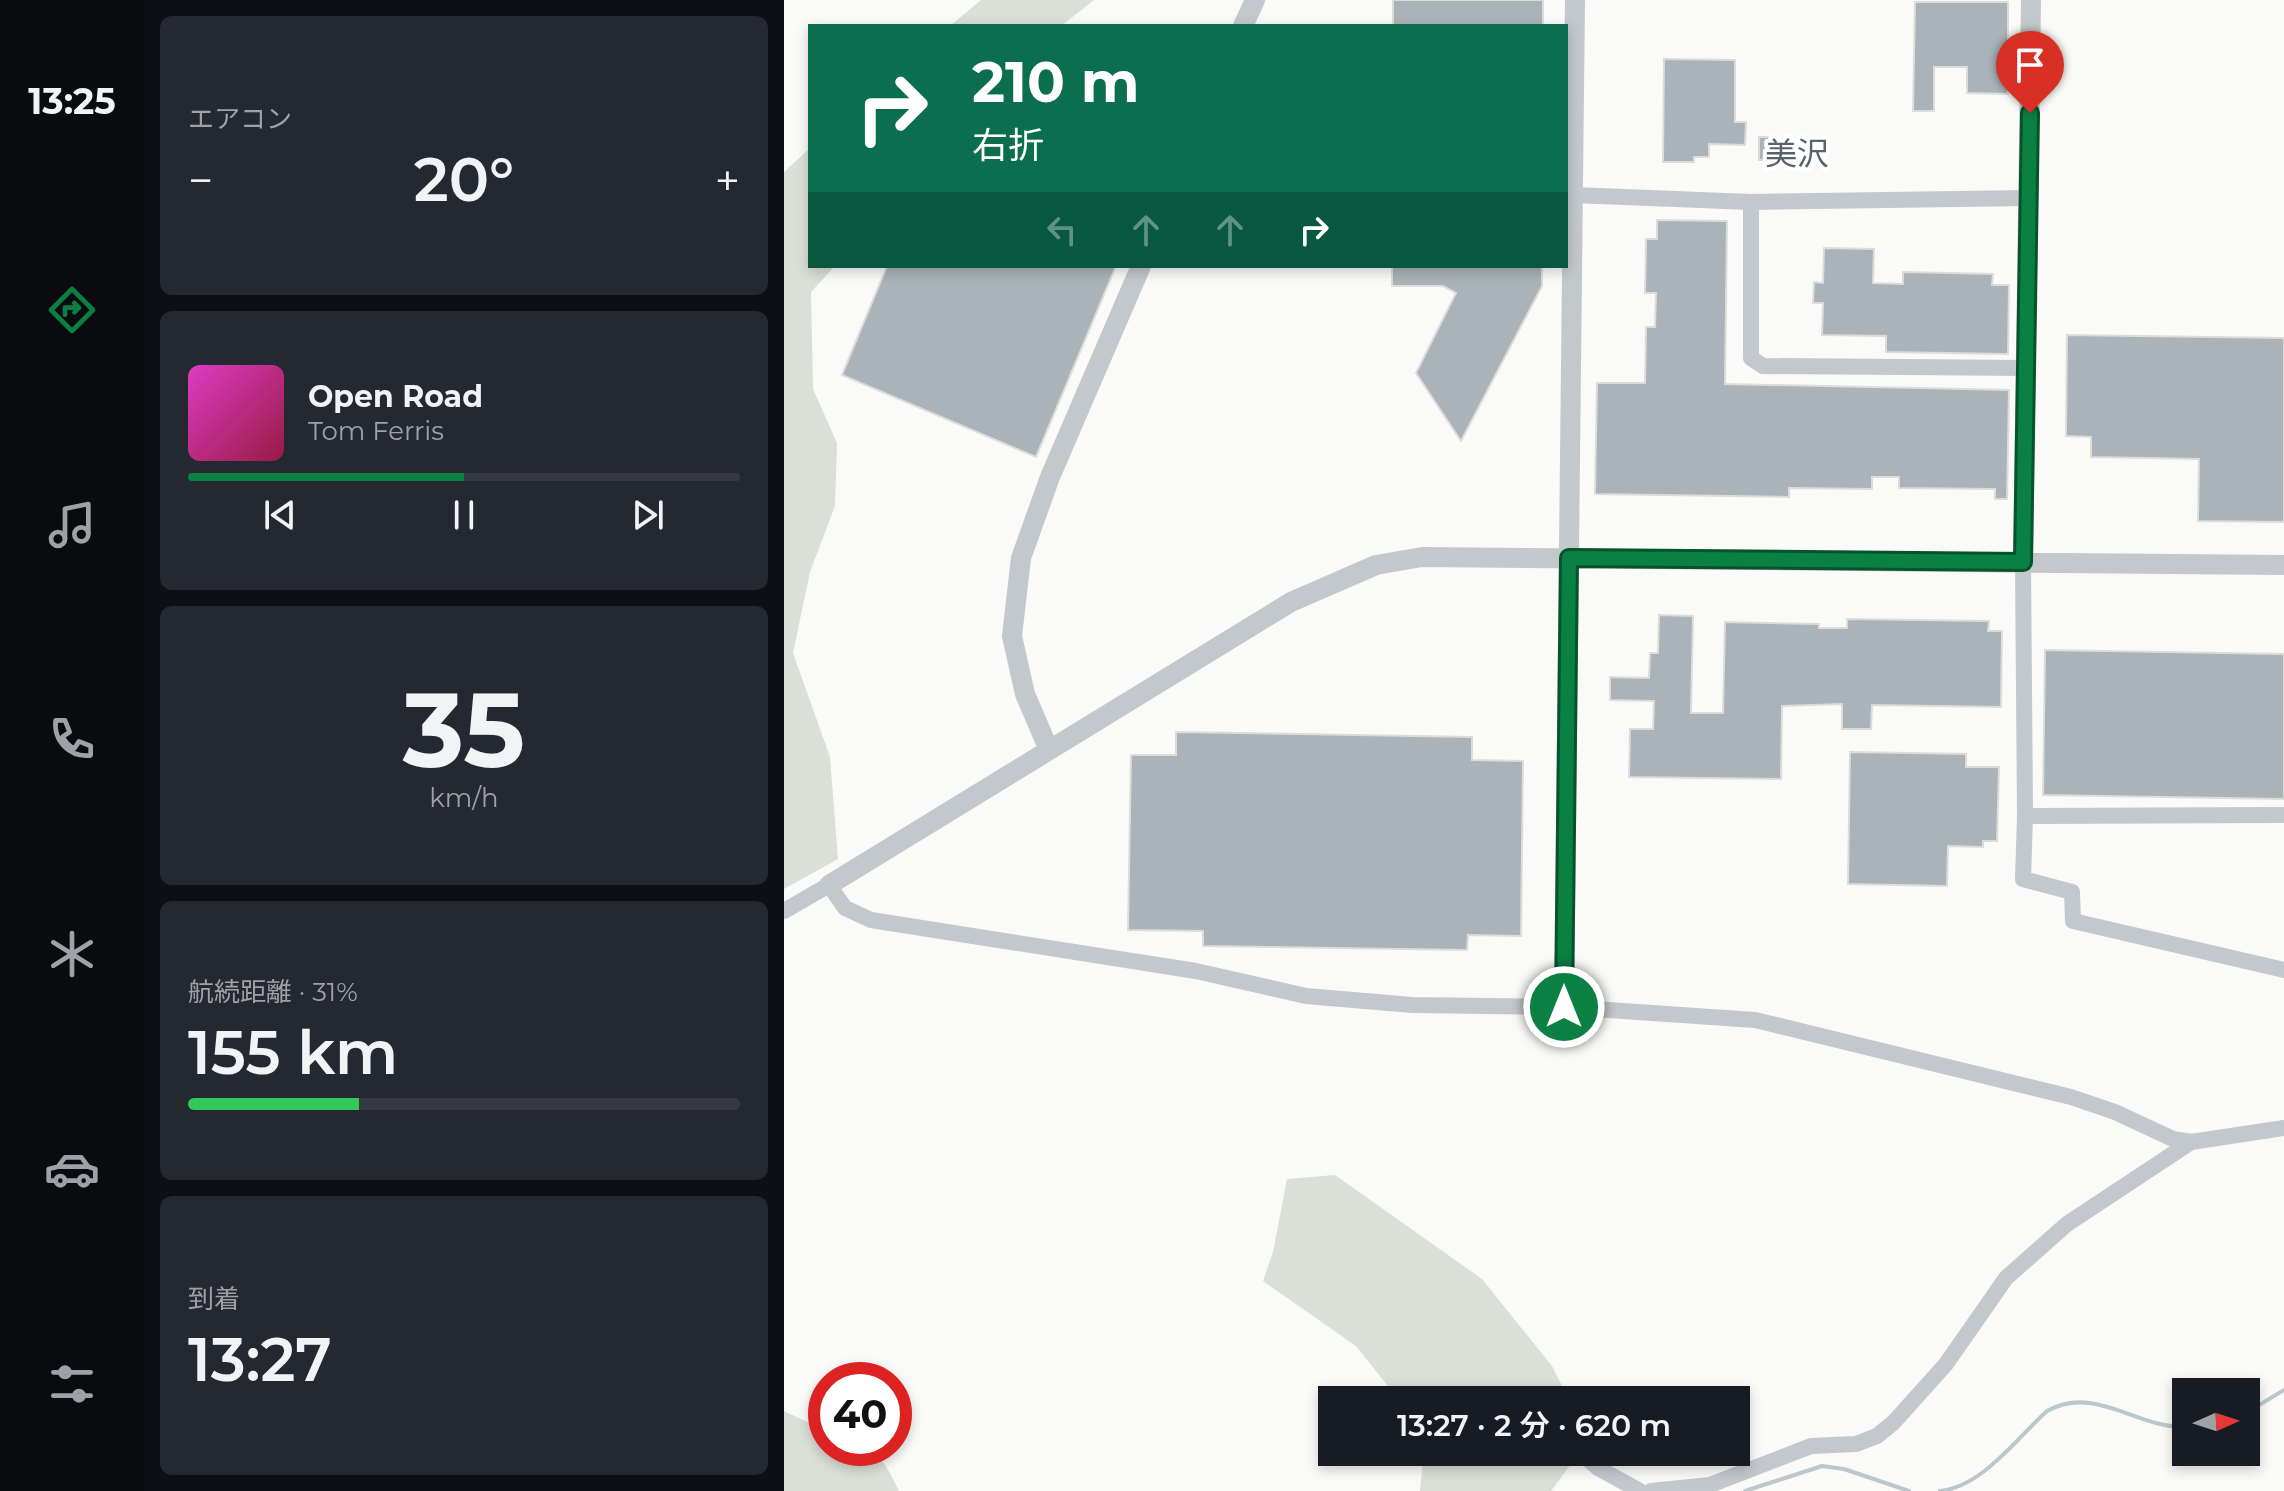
<!DOCTYPE html>
<html lang="ja">
<head>
<meta charset="utf-8">
<style>
	:root { --surface:#171b24; --page:#242831; --text:#f1f3f6; --muted:#9ea1a6; --line:#363941; --accent:#0b8043 }
	body { margin:0; font-family:Montserrat,"Noto Sans JP",sans-serif; background:var(--page); color:var(--text); height:100vh; display:flex; flex-direction:column; font-size:30px; white-space:nowrap }
	* { box-sizing:border-box; margin:0 }
	p { font-size:26px; color:var(--muted) }
	.icon { flex:none; width:44px; height:44px; fill:none; stroke:currentColor; stroke-width:2; stroke-linecap:round; stroke-linejoin:round }
	.map { position:relative; flex:1; overflow:hidden }
	.panel { display:flex; flex-direction:column; gap:16px; padding:16px; background:#0d0f14; width:640px }
	.panel>* { flex:none }
	.banner { position:absolute; left:24px; top:24px; width:760px; height:244px; border-radius:0px; box-shadow:0 4px 12px #0003; background:#0b6e4f; color:#fff; overflow:hidden }
	.needle { width:52px; rotate:87deg }
	.tools { position:absolute; left:1388px; top:1378px; display:grid; gap:16px }
	.tools a { display:grid; place-items:center; width:88px; height:88px; border-radius:0px; background:var(--surface); box-shadow:0 4px 12px #0003; font-size:40px }
	.speed { position:absolute; left:24px; top:1362px; display:flex; gap:16px; font-size:40px; font-weight:700; text-align:center }
	.speed>* { display:grid; place-content:center; width:104px; height:104px; border-radius:50%; background:var(--surface); box-shadow:0 4px 12px #0003; line-height:1 }
	.speed .limit { border:12px solid #d22; background:#fff; color:#111 }
	.pin { position:absolute; display:grid; place-items:center; width:68px; height:68px; color:#fff; margin:-82px -34px; border-radius:50% 50% 50% 0; rotate:-45deg; box-shadow:0 0 8px #0007 }
	.pin .icon { rotate:45deg }
	.me { position:absolute; width:88px; margin:-44px; rotate:0deg; stroke-linejoin:round; filter:drop-shadow(0 0 6px #0008) }
	.turn { display:flex; align-items:center; gap:28px; height:168px; padding:0 32px; font-size:36px }
	.turn .icon { width:104px; height:104px; stroke-width:2.5 }
	.turn b { display:block; font-size:56px; line-height:68px }
	.lanes { display:flex; align-items:center; height:76px; padding:0 32px; background:#0003; justify-content:center; gap:40px; direction:ltr }
	.lanes .off { opacity:.35 }
	.big { font-size:60px; font-weight:600; line-height:1.1 }
	.panel .card { flex:1; display:flex; flex-direction:column; justify-content:center; gap:12px; min-width:0; padding:0 28px; border-radius:12px; background:var(--page) }
	.panel .dial { align-items:center; gap:0 }
	.dial b { font-size:104px; line-height:1 }
	.song { display:flex; align-items:center; gap:24px }
	.cover { width:96px; height:96px; border-radius:12px; background:linear-gradient(135deg,hsl(310 70% 55%),hsl(340 70% 35%)) }
	.played { height:8px; border-radius:4px; background:linear-gradient(90deg,var(--accent) 50%,var(--line) 50%) }
	.keys { display:flex; justify-content:space-around; direction:ltr }
	.heat { display:flex; justify-content:space-between; align-items:center; font-size:44px; direction:ltr }
	.charge { height:12px; border-radius:6px; background:linear-gradient(90deg,#34c759 31%,var(--line) 0) }
	.trip { position:absolute; left:534px; top:1386px; width:432px; height:80px; border-radius:0px; background:var(--surface); box-shadow:0 4px 12px #0003; font-weight:600; line-height:80px; text-align:center }
	main { display:flex; flex:1; min-height:0 }
	.tabs { display:flex; flex-direction:column; width:144px; justify-content:space-around; align-items:center; background:#090b0e; color:var(--muted) }
	.tabs .icon { width:56px; height:56px }
	.tabs .on { color:var(--accent) }
	.tabs b { font-size:36px; color:var(--text) }
	.map>svg:first-child { display:block }
	.green { fill:#dadfd7 }
	.lines { fill:none; stroke-linecap:round; stroke-linejoin:round }
	.stream { stroke:#bbc7cb; stroke-width:4 }
	.building { fill:#aab3b9; stroke:#dcdcda; stroke-width:2 }
	.minor { stroke:#c3c8cc; stroke-width:16 }
	.tertiary { stroke:#c3c8cc; stroke-width:20 }
	.route-casing { stroke:#07532c; stroke-width:20 }
	.route { stroke:#0b8043; stroke-width:14 }
	.labels { text-anchor:middle; dominant-baseline:central; stroke-width:8; stroke-linejoin:round; paint-order:stroke }
	.quarter-label { font-size:32px; fill:#57646e; stroke:#fff }
</style>
</head>
<body>
<main>
<nav class="tabs">
<b>13:25</b>
<svg class="icon on" aria-label="directions" viewBox="0 0 24 24"><path d="M12 3l9 9-9 9-9-9zM9 14v-3h6M13 9l2 2-2 2"/></svg>
<svg class="icon" aria-label="music" viewBox="0 0 24 24"><path d="M9 18V5l10-2v13"/><circle cx="6" cy="18" r="3"/><circle cx="16" cy="16" r="3"/></svg>
<svg class="icon" aria-label="phone" viewBox="0 0 24 24"><path d="M5 4h4l2 5-3 2q2 4 5 5l2-3 5 2v4C11 20 4 13 5 4z"/></svg>
<svg class="icon" aria-label="climate" viewBox="0 0 24 24"><path d="M12 3v18M4 7l16 10M4 17L20 7"/></svg>
<svg class="icon" aria-label="car" viewBox="0 0 24 24"><path d="M5 17H2v-5l4-1 3-4h7l3 4 3 1v5h-3M9 17h6M6 11h13"/><circle cx="7" cy="17" r="2"/><circle cx="17" cy="17" r="2"/></svg>
<svg class="icon" aria-label="filters" viewBox="0 0 24 24"><path d="M4 7h16M4 17h16"/><circle cx="9" cy="7" r="2"/><circle cx="15" cy="17" r="2"/></svg>
</nav>
<section class="panel">
<div class="card"><p>エアコン</p>
<div class="heat"><a>−</a><b class="big">20°</b><a>+</a></div>
</div>
<div class="card">
<div class="song"><i class="cover"></i><div><b>Open Road</b><p>Tom Ferris</p></div></div>
<div class="played"></div>
<div class="keys"><svg class="icon" aria-label="previous" viewBox="0 0 24 24"><path d="M18 5L8 12l10 7zM5 5v14"/></svg><svg class="icon" aria-label="pause" viewBox="0 0 24 24"><path d="M8 5v14M16 5v14"/></svg><svg class="icon" aria-label="next" viewBox="0 0 24 24"><path d="M6 5l10 7-10 7zM19 5v14"/></svg></div>
</div>
<div class="card dial"><b>35</b><p>km/h</p></div>
<div class="card"><p>航続距離 · 31%</p><b class="big">155 km</b><div class="charge"></div></div>
<div class="card"><p>到着</p><b class="big">13:27</b></div>
</section>
<div class="map">
<svg width="1500" height="1491" viewBox="0 0 1500 1491">
	<rect width="100%" height="100%" fill="#fafaf8"/>
	<path class="green" d="M197 0H310L277 26H166Z
		M26 148V266H51L27 292 29 389 53 443 51 506 26 572 9 653 46 757 54 859 0 889V172Z
		M551 1175 698 1279 768 1366 785 1400H615L572 1346 479 1281 489 1252 503 1179Z
		M0 1411 42 1431V1448C89 1448 95 1448 115 1491H0Z
		M640 1452H796L767 1491H636Z"/>
	<g class="lines">
		<path class="stream" d="M1462 1413 1500 1390
			M961 1491 1038 1466 1060 1469 1125 1491
			M1156 1491C1198 1487 1233 1438 1263 1411 1311 1384 1354 1429 1402 1427"/>
	</g>
	<path class="building" d="M609 0H759V26H609Z
		M1131 2H1224V94L1183 93V67H1150V111H1129Z
		M880 59 951 60V122H962L961 145 925 144V157H910V162H879Z
		M975 137H993L992 160H975Z
		M873 220 943 221 941 384 1225 390 1223 499H1211V489L1115 488V477H1088V489L1005 488V497L811 494 813 383H861L862 327H871L872 293H861L862 239H873Z
		M1040 248 1090 249 1089 283 1119 284V272L1209 274 1208 285H1225L1224 354 1102 352V336L1038 335 1039 303H1029L1030 282 1039 283Z
		M103 266H332L252 457 58 375Z
		M608 266H758V286L677 441 632 373 672 293 659 286H608Z
		M1283 335 1500 338V522L1414 521 1415 459 1307 457V437L1282 436Z
		M875 615 909 616 907 713H939L941 622 1035 624V628H1063V619L1205 621 1204 631H1218L1217 707 1088 705 1087 729H1058V704L998 706 997 779 845 777 846 729H869L870 701 826 700V677L865 678 866 653H874Z
		M1261 650 1500 654V799L1259 795Z
		M392 732 688 737V760L739 761 737 936 684 935 683 950 419 946V931L344 930 347 755H392Z
		M1066 752 1182 754V767H1215L1213 841H1199V847L1164 846 1163 886 1064 884Z"/>
	<g class="lines">
		<path class="minor" d="M789 195 967 202 1246 198
			M967 202V358L979 366 1242 368
			M1239 562 1241 816
			M1500 815 1241 816 1239 879 1288 892 1289 921 1500 970
			M0 911 45 885 61 908 87 920 412 971 522 996 628 1005 780 1007 971 1020 1287 1097 1331 1112 1389 1139 1407 1142 1500 1128
			M795 1452 814 1468 856 1491
			M867 1491 926 1485 1027 1446 1072 1444 1093 1436 1110 1422 1162 1364 1222 1278 1283 1224 1407 1142"/>
		<path class="tertiary" d="M459 26 471 0
			M1239 562 1247 0
			M265 750 241 694 228 636 237 558 266 477 357 266
			M45 885 507 602 592 565 638 557 1500 565
			M780 1007 791 0"/>
	</g>
	<g class="lines">
		<defs>
			<path id="route" d="M780 1007 785 558 1239 562 1246 113"/>
		</defs>
		<use href="#route" class="route-casing"/>
		<use href="#route" class="route"/>
	</g>
	<g class="labels">
		<g class="quarter-label">
			<text x="1013" y="153">美沢</text>
		</g>
	</g>
</svg>
<div class="tools">
<a><svg class="needle" viewBox="-14 -14 28 28"><path d="M0-13l5 13h-10z" fill="#e53935"/><path d="M0 13l5-13h-10z" fill="#9ea1a6"/></svg></a>
</div>
<div class="speed"><div class="limit">40</div></div>
<div class="pin" style="left:1246px;top:113px;background:#d93025"><svg class="icon" aria-label="arrive" viewBox="0 0 24 24"><path d="M6 21V4h12l-3 4 3 4H6"/></svg></div>
<svg class="me" style="left:780px;top:1007px" viewBox="-20 -20 40 40"><circle r="17" fill="#0b8043" stroke="#fff" stroke-width="3"/><path d="M0-11L8 9 0 5-8 9z" fill="#fff"/></svg>
<div class="trip">13:27 · 2 分 · 620 m</div>
<div class="banner">
<div class="turn"><svg class="icon" aria-label="right" viewBox="0 0 24 24"><path d="M7 20v-9h11M14 6l5 5-5 5"/></svg><div><b>210 m</b>右折</div></div>
<div class="lanes"><svg class="icon off" aria-label="left" viewBox="0 0 24 24"><path d="M17 20v-9H6M10 6l-5 5 5 5"/></svg><svg class="icon off" aria-label="ahead" viewBox="0 0 24 24"><path d="M12 20V5M6 11l6-6 6 6"/></svg><svg class="icon off" aria-label="ahead" viewBox="0 0 24 24"><path d="M12 20V5M6 11l6-6 6 6"/></svg><svg class="icon" aria-label="right" viewBox="0 0 24 24"><path d="M7 20v-9h11M14 6l5 5-5 5"/></svg></div>
</div>
</div>
</main>
</body>
</html>
